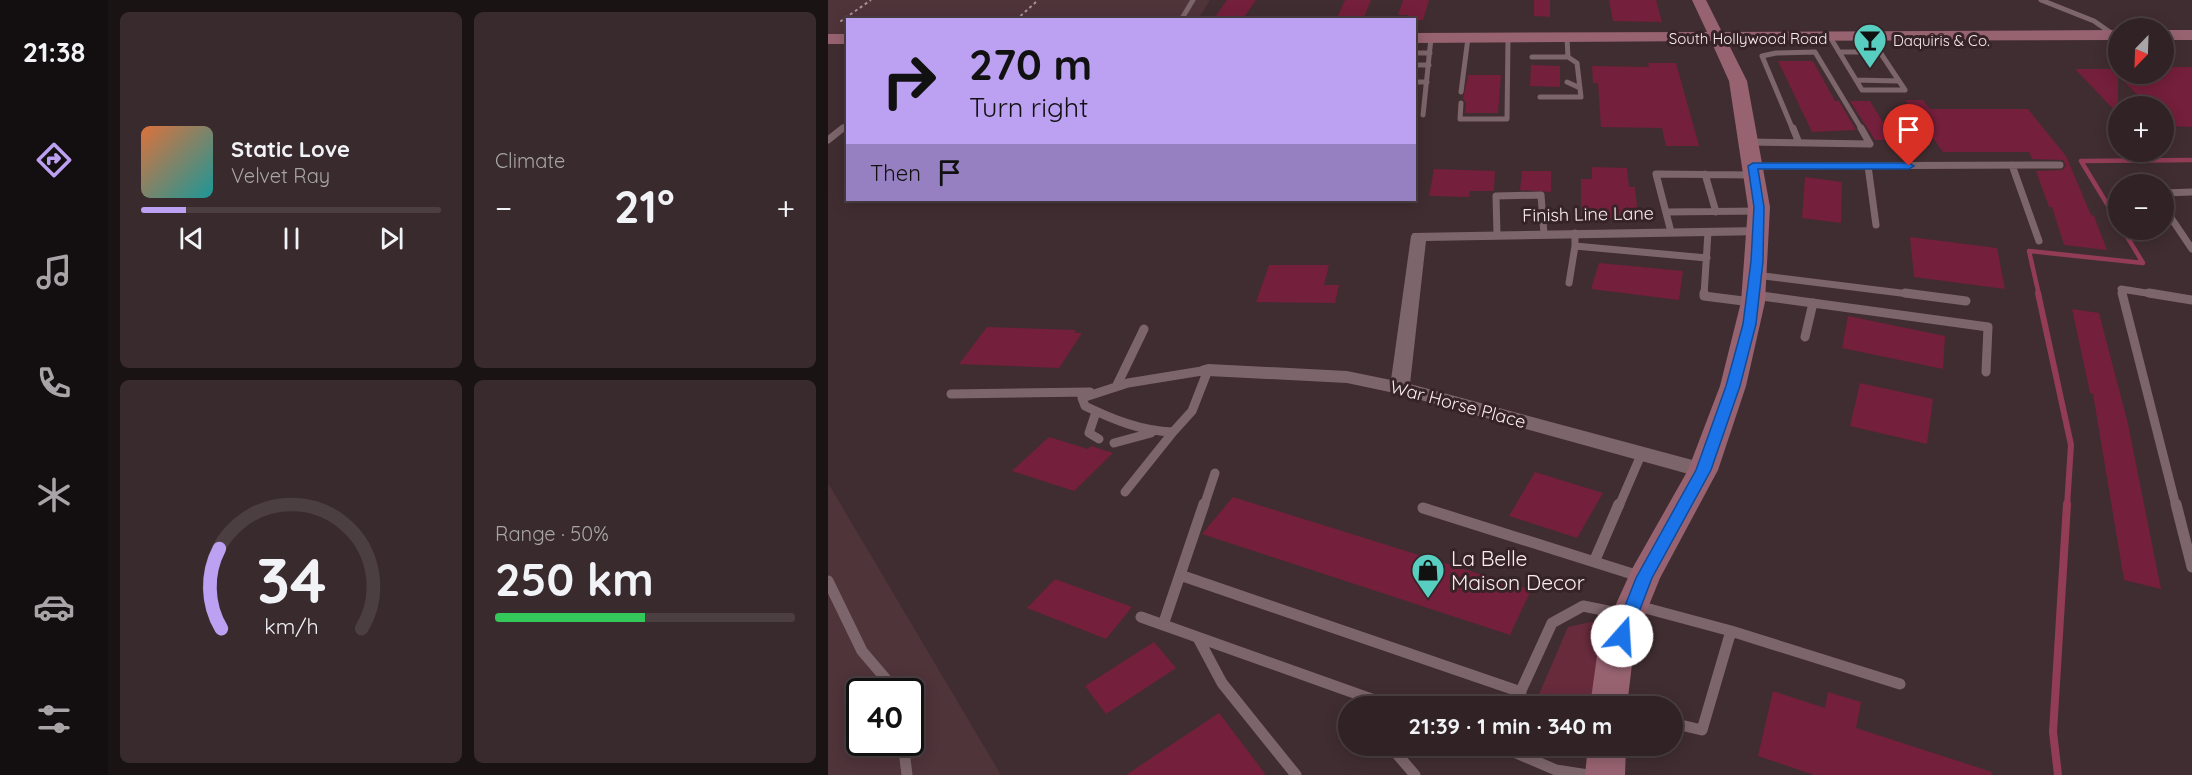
<!DOCTYPE html>
<html lang="en">
<head>
<meta charset="utf-8">
<style>
	:root { --surface:#302225; --page:#382a2d; --text:#f1f3f6; --muted:#a8a4a7; --line:#4b3f42; --accent:#bca0f2 }
	body { margin:0; font-family:Quicksand,sans-serif; background:var(--page); color:var(--text); height:100vh; display:flex; flex-direction:column; font-size:22px; white-space:nowrap }
	* { box-sizing:border-box; margin:0 }
	p { font-size:20px; color:var(--muted) }
	.icon { flex:none; width:33px; height:33px; fill:none; stroke:currentColor; stroke-width:2; stroke-linecap:round; stroke-linejoin:round }
	.map { position:relative; flex:1; overflow:hidden }
	.panel { display:flex; flex-direction:column; gap:12px; padding:12px; background:#1a1314; width:720px }
	.panel>* { flex:none }
	.guide { position:absolute; left:18px; top:18px; width:570px; height:183px; border-radius:0px; box-shadow:0 3px 15px #0003,0 0 0 2px var(--line); background:#bca0f2; color:#111; overflow:hidden }
	.needle { width:39px; rotate:203deg }
	.buttons { position:absolute; left:1280px; top:18px; display:grid; gap:12px }
	.buttons a { display:grid; place-items:center; width:66px; height:66px; border-radius:50%; background:var(--surface); box-shadow:0 3px 15px #0003,0 0 0 2px var(--line); font-size:30px }
	.speed { position:absolute; left:18px; top:678px; display:flex; gap:12px; font-size:30px; font-weight:700; text-align:center }
	.speed>* { display:grid; place-content:center; width:78px; height:78px; border-radius:50%; background:var(--surface); box-shadow:0 3px 15px #0003,0 0 0 2px var(--line); line-height:1 }
	.speed .limit { border:3px solid #111; border-radius:9px; background:#fff; color:#111 }
	.pin { position:absolute; display:grid; place-items:center; width:51px; height:51px; color:#fff; margin:-62px -26px; border-radius:50% 50% 50% 0; rotate:-45deg; box-shadow:0 0 6px #0007 }
	.pin .icon { rotate:45deg }
	.me { position:absolute; width:66px; margin:-33px; rotate:19deg; stroke-linejoin:round; filter:drop-shadow(0 0 4px #0008) }
	.turn { display:flex; align-items:center; gap:21px; height:126px; padding:0 24px; font-size:27px }
	.turn .icon { width:78px; height:78px; stroke-width:2.5 }
	.turn b { display:block; font-size:42px; line-height:51px }
	.then { display:flex; align-items:center; height:57px; padding:0 24px; background:#0003; gap:12px; font-size:22px }
	.big { font-size:45px; font-weight:700; line-height:1.1 }
	.panel .card { flex:1; display:flex; flex-direction:column; justify-content:center; gap:9px; min-width:0; padding:0 21px; border-radius:9px; background:var(--page) }
	.panel .dial { align-items:center; gap:0 }
	.dial svg { height:156px; overflow:visible; fill:none; stroke:var(--line); stroke-width:7; stroke-linecap:round; text-anchor:middle }
	.dial text { fill:var(--text); stroke:none }
	.song { display:flex; align-items:center; gap:18px }
	.cover { width:72px; height:72px; border-radius:9px; background:linear-gradient(135deg,hsl(20 70% 55%),hsl(180 70% 35%)) }
	.played { height:6px; border-radius:3px; background:linear-gradient(90deg,var(--accent) 15%,var(--line) 15%) }
	.keys { display:flex; justify-content:space-around; direction:ltr }
	.heat { display:flex; justify-content:space-between; align-items:center; font-size:33px; direction:ltr }
	.charge { height:9px; border-radius:4px; background:linear-gradient(90deg,#34c759 50%,var(--line) 0) }
	.panel .tiles { flex:1; display:grid; gap:12px; grid-template-columns:repeat(2,1fr) }
	.trip { position:absolute; left:510px; top:696px; width:345px; height:60px; border-radius:30px; background:var(--surface); box-shadow:0 3px 15px #0003,0 0 0 2px var(--line); font-weight:700; line-height:60px; text-align:center }
	main { display:flex; flex:1; min-height:0 }
	.menu { display:flex; flex-direction:column; width:108px; justify-content:space-around; align-items:center; background:#130e0f; color:var(--muted) }
	.menu .icon { width:42px; height:42px }
	.menu .on { color:var(--accent) }
	.menu b { font-size:27px; color:var(--text) }
	.map>svg:first-child { display:block }
	.built { fill:#4f343a; fill-rule:evenodd }
	.green { fill:#672b3c }
	.lines { fill:none; stroke-linecap:round; stroke-linejoin:round }
	.stream-far2 { stroke:#933c56; stroke-width:4.5 }
	.stream-far1 { stroke:#933c56; stroke-width:6 }
	.stream { stroke:#933c56; stroke-width:8 }
	.building { fill:#741f3b }
	.path { stroke:#a49397; stroke-width:2; stroke-dasharray:3 3; stroke-linecap:butt }
	.lane-far3 { stroke:#7d666b; stroke-width:5 }
	.lane-far2 { stroke:#7d666b; stroke-width:7 }
	.lane-far1 { stroke:#7d666b; stroke-width:9 }
	.lane { stroke:#7d666b; stroke-width:11 }
	.street { fill:#7d666b; fill-rule:evenodd }
	.secondary { fill:#986371; fill-rule:evenodd }
	.route { fill:#1a73e8; stroke:#114b97; stroke-width:1.5 }
	.labels { text-anchor:middle; dominant-baseline:central; stroke-width:6; stroke-linejoin:round; paint-order:stroke }
	.far-street-label { font-size:15px; fill:#f9ebee; stroke:#362327 }
	.far-poi-label { font-size:15px; fill:#f9ebee; stroke:#362327; text-anchor:start }
	.street-label { font-size:18px; fill:#f9ebee; stroke:#362327 }
	.near-poi-label { font-size:21px; fill:#f9ebee; stroke:#362327; text-anchor:start }
</style>
</head>
<body>
<main>
<nav class="menu">
<b>21:38</b>
<svg class="icon on" aria-label="directions" viewBox="0 0 24 24"><path d="M12 3l9 9-9 9-9-9zM9 14v-3h6M13 9l2 2-2 2"/></svg>
<svg class="icon" aria-label="music" viewBox="0 0 24 24"><path d="M9 18V5l10-2v13"/><circle cx="6" cy="18" r="3"/><circle cx="16" cy="16" r="3"/></svg>
<svg class="icon" aria-label="phone" viewBox="0 0 24 24"><path d="M5 4h4l2 5-3 2q2 4 5 5l2-3 5 2v4C11 20 4 13 5 4z"/></svg>
<svg class="icon" aria-label="climate" viewBox="0 0 24 24"><path d="M12 3v18M4 7l16 10M4 17L20 7"/></svg>
<svg class="icon" aria-label="car" viewBox="0 0 24 24"><path d="M5 17H2v-5l4-1 3-4h7l3 4 3 1v5h-3M9 17h6M6 11h13"/><circle cx="7" cy="17" r="2"/><circle cx="17" cy="17" r="2"/></svg>
<svg class="icon" aria-label="filters" viewBox="0 0 24 24"><path d="M4 7h16M4 17h16"/><circle cx="9" cy="7" r="2"/><circle cx="15" cy="17" r="2"/></svg>
</nav>
<section class="panel">
<div class="tiles">
<div class="card">
<div class="song"><i class="cover"></i><div><b>Static Love</b><p>Velvet Ray</p></div></div>
<div class="played"></div>
<div class="keys"><svg class="icon" aria-label="previous" viewBox="0 0 24 24"><path d="M18 5L8 12l10 7zM5 5v14"/></svg><svg class="icon" aria-label="pause" viewBox="0 0 24 24"><path d="M8 5v14M16 5v14"/></svg><svg class="icon" aria-label="next" viewBox="0 0 24 24"><path d="M6 5l10 7-10 7zM19 5v14"/></svg></div>
</div>
<div class="card"><p>Climate</p>
<div class="heat"><a>−</a><b class="big">21°</b><a>+</a></div>
</div>
<div class="card dial"><svg viewBox="0 0 100 80">
<path d="M14 69A42 42 0 1 1 86 69"/>
<path d="M14 69A42 42 0 0 1 13 28" stroke="#bca0f2"/>
<text x="50" y="56" font-size="32" font-weight="700">34</text>
<text x="50" y="72" font-size="11">km/h</text>
</svg></div>
<div class="card"><p>Range · 50%</p><b class="big">250 km</b><div class="charge"></div></div>
</div>
</section>
<div class="map">
<svg width="1364" height="775" viewBox="0 0 1364 775">
	<rect width="100%" height="100%" fill="#402d31"/>
	<path class="built" d="M0 0H382L370 19 20 20 19 34H0Z
		M0 483 173 775H0ZM32 692H82V742H32Z"/>
	<path class="green" d="M767 621 775 623 777 630 762 706H706L740 627Z"/>
	<g class="lines">
		<path class="stream-far2" d="M1290 222 1253 161 1364 160
			M1211 295 1201 251 1315 263 1295 230"/>
		<path class="stream-far1" d="M1210 293 1243 445 1239 506"/>
		<path class="stream" d="M1230 775 1225 732 1239 504"/>
	</g>
	<path class="building" d="M399 0H428L414 20H385Z
		M517 0H543L535 20H508Z
		M575 0H601L595 20H578L580 15H570Z
		M706 0H722V17L706 16Z
		M781 0H828L834 22 785 21Z
		M950 61H985L1007 101H1011L1028 130 984 132Z
		M820 63H848L871 146H838L834 128 773 127 770 83H765L764 66 821 67Z
		M703 65 732 66V87L702 86Z
		M1335 67H1364V127L1341 126 1335 120V106H1321L1290 76V114L1247 69H1290V74H1335Z
		M640 75H673L670 113H637L638 103 635 99Z
		M1077 100H1095L1102 109H1200L1238 156 1263 215 1266 216 1279 250 1236 245 1224 207H1221L1208 171 1234 170 1238 166 1235 160 1204 159 1201 152H1115Z
		M1022 101H1042L1066 140H1047Z
		M764 167 799 168 801 187H807L810 218 753 217V179H764Z
		M606 169 667 171 666 191H642L641 197 601 196Z
		M694 171H723V192L692 190Z
		M977 177 1014 182 1013 223 974 218Z
		M1082 237 1169 248 1177 289 1086 277Z
		M771 263 855 271 851 300 763 289Z
		M441 265H501L496 285H511L507 303 428 302Z
		M1244 309 1271 313 1300 424 1333 589 1296 580 1265 394 1262 393Z
		M1020 316 1117 336 1115 369 1014 348Z
		M159 327 248 330 246 333H254L231 368 131 364Z
		M1032 383 1105 399 1099 444 1022 426Z
		M221 437 260 449 263 446 285 453 246 491 184 471Z
		M707 472 775 493 749 538 681 516Z
		M405 497 703 590 682 635 374 534Z
		M227 579 304 607 278 639 199 608Z
		M326 642 348 668 278 714 257 686Z
		M945 691 997 708 1000 692 1033 702 1028 728 1164 772 1163 775H986L930 756Z
		M391 713 438 775H298Z"/>
	<g class="lines">
		<path class="path" d="M188 20 209 1
			M20 21H13L43 0"/>
		<path class="lane-far3" d="M1213 0 1266 21 1286 35
			M353 20 365 0
			M1002 37 1034 90H1077
			M1042 37 1077 90
			M1011 52H1052
			M586 53H602
			M704 57H740L739 38
			M586 65H601
			M1028 80 1070 81
			M586 82H599
			M739 82 752 88
			M633 92 640 38
			M712 97H753L749 63 740 57
			M633 103 632 119H679L680 38
			M595 115 603 38
			M13 130 20 124
			M965 130 934 56 948 53 987 52 1034 130"/>
		<path class="lane-far2" d="M965 128 971 143
			M1033 128 1042 144
			M0 140 15 128
			M920 142 1042 144
			M1184 165 1211 241
			M925 166 1232 165
			M1040 166 1048 225
			M877 174 888 212
			M1335 193 1364 192
			M1335 206 1364 249
			M838 212 931 211
			M843 232 828 174 925 175
			M747 233V246L879 258
			M669 235 668 196 713 195 716 234
			M928 275 1089 295
			M741 283 747 246
			M876 295 880 232
			M1295 295 1293 289 1331 295"/>
		<path class="lane-far1" d="M876 293V296L923 302
			M1077 293 1138 301
			M1294 293 1348 506
			M1321 293 1364 300
			M926 295 1160 327 1158 372
			M977 337 985 303
			M380 370 364 411 345 432C313 431 286 420 257 406L254 398 300 383Z
			M288 387 316 329
			M123 394 262 392
			M268 412 261 433 271 439
			M286 443 323 433
			M297 492 345 432
			M376 506 387 473
			M791 506 813 455"/>
		<path class="lane" d="M1348 504 1364 567
			M595 508 814 577
			M766 562 791 504
			M352 575 693 692
			M0 581 34 651 69 692
			M810 606 903 631 1072 684
			M313 617 563 706
			M335 625 376 504
			M370 638 394 683 468 775
			M686 706 724 623 755 606 795 614
			M844 723 874 730 903 631
			M75 742 79 775
			M562 746 587 775
			M672 746 728 770 760 775"/>
		<path class="street" d="M931 227 937 229 939 232 937 235 598 241 582 384 883 465 886 470 883 475 875 478 571 394 519 383 380 376 373 374 370 370 373 366 380 364 519 371 563 380 583 236 585 233Z"/>
		<path class="secondary" d="M864 0H878L894 32 1290 30V40L899 41 919 81 942 207 937 302 918 386 890 470 832 578 817 615 805 656 799 706H762L769 656 783 615 804 569 860 470 892 386 913 302 920 207 901 81 883 41 586 43V33L879 32Z
			M1335 30H1364V40H1335Z
			M0 34H20V44H0Z
			M760 746H798L797 775H757Z"/>
	</g>
	<path class="route" d="M925 163H1081L1086 166 1081 169H930L936 207 935 261 928 324 912 386 883 470 824 578 800 641 794 643 788 641 785 636 808 578 868 470 898 386 915 324 923 261 926 207 920 166Z"/>
	<defs>
		<symbol id="bar-pin" viewBox="-11 -11 22 30"><path d="M0 17L-7.5 6A9.5 9.5 0 1 1 7.5 6Z" fill="#58cec0" stroke="#362327"/><path d="M-6-5H6L.8 .8V4.5H3.5V6h-7V4.5H-.8V.8Z" fill="#111"/></symbol>
		<symbol id="shop-pin" viewBox="-11 -11 22 30"><path d="M0 17L-7.5 6A9.5 9.5 0 1 1 7.5 6Z" fill="#58cec0" stroke="#362327"/><path d="M-5-2.5h2.3a2.7 3.5 0 0 1 5.4 0H5L5.5 6h-11ZM-1.5-2.5h3a1.5 2.3 0 0 0-3 0Z" fill="#111"/></symbol>
	</defs>
	<g fill-rule="evenodd">
		<use href="#bar-pin" x="1023" y="21" width="38" height="52"/>
		<use href="#shop-pin" x="581" y="551" width="38" height="52"/>
	</g>
	<g class="labels">
		<g class="far-street-label">
			<text x="920" y="38">South Hollywood Road</text>
		</g>
		<g class="far-poi-label">
			<text x="1065" y="40">Daquiris &amp; Co.</text>
		</g>
		<g class="street-label">
			<text transform="translate(760 214) rotate(-1)">Finish Line Lane</text>
			<text transform="translate(630 404) rotate(15)">War Horse Place</text>
		</g>
		<g class="near-poi-label">
			<text x="623" y="558">La Belle<tspan x="623" dy="24">Maison Decor</tspan></text>
		</g>
	</g>
</svg>
<div class="buttons">
<a><svg class="needle" viewBox="-14 -14 28 28"><path d="M0-13l5 13h-10z" fill="#e53935"/><path d="M0 13l5-13h-10z" fill="#a8a4a7"/></svg></a>
<a>+</a>
<a>−</a>
</div>
<div class="speed"><div class="limit">40</div></div>
<div class="pin" style="left:1081px;top:166px;background:#d93025"><svg class="icon" aria-label="arrive" viewBox="0 0 24 24"><path d="M6 21V4h12l-3 4 3 4H6"/></svg></div>
<svg class="me" style="left:794px;top:636px" viewBox="-20 -20 40 40"><circle r="19" fill="#fff"/><path d="M0-13L10 11 0 6-10 11z" fill="#1a73e8"/></svg>
<div class="trip">21:39 · 1 min · 340 m</div>
<div class="guide">
<div class="turn"><svg class="icon" aria-label="right" viewBox="0 0 24 24"><path d="M7 20v-9h11M14 6l5 5-5 5"/></svg><div><b>270 m</b>Turn right</div></div>
<div class="then">Then<svg class="icon" aria-label="arrive" viewBox="0 0 24 24"><path d="M6 21V4h12l-3 4 3 4H6"/></svg></div>
</div>
</div>
</main>
</body>
</html>
